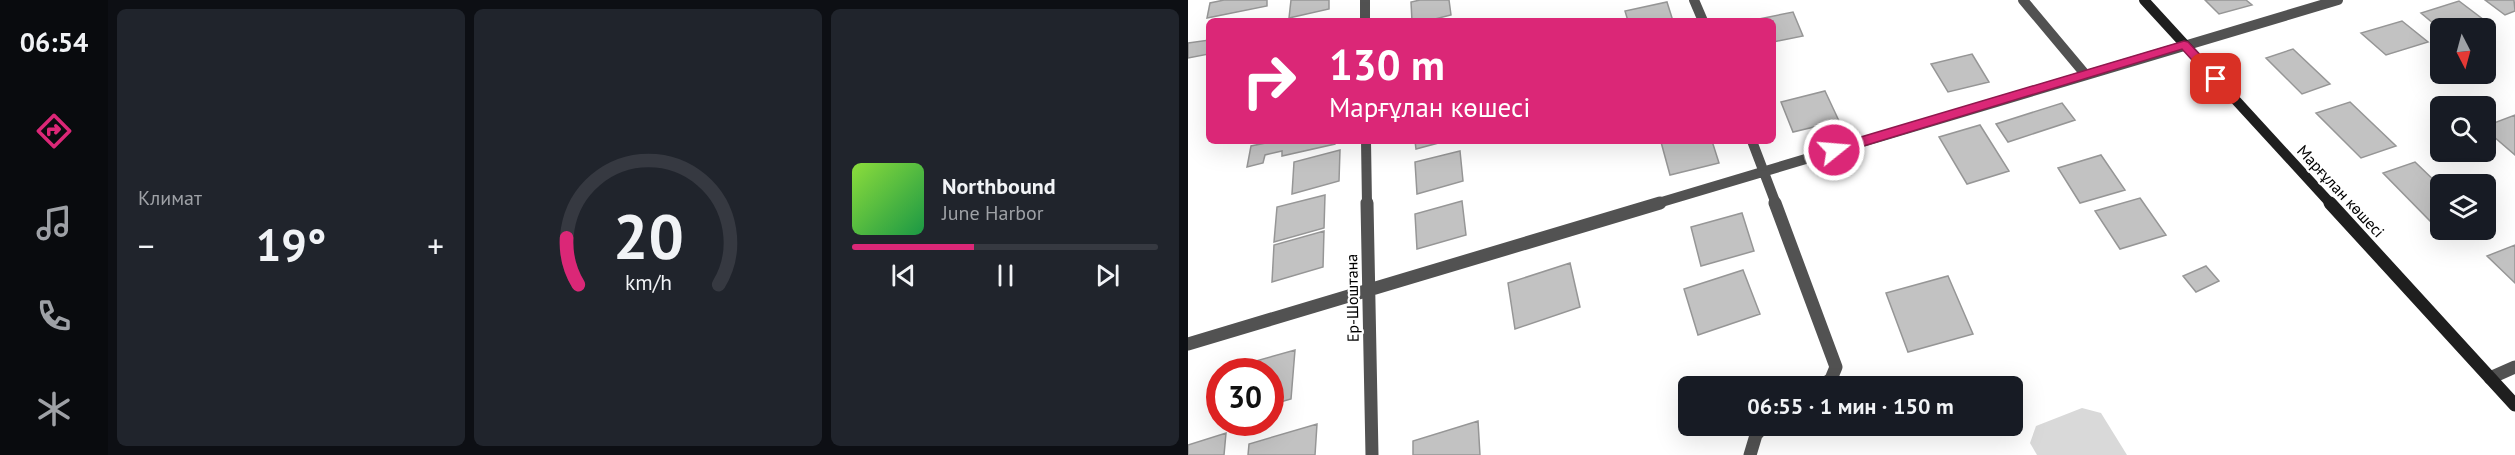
<!DOCTYPE html>
<html lang="ru">
<head>
<meta charset="utf-8">
<style>
	:root { --surface:#171b24; --page:#20242c; --text:#f1f3f6; --muted:#9ea1a6; --line:#363941; --accent:#db2777 }
	body { margin:0; font-family:"PT Sans",sans-serif; background:var(--page); color:var(--text); height:100vh; display:flex; flex-direction:column; font-size:22px; white-space:nowrap }
	* { box-sizing:border-box; margin:0 }
	p { font-size:20px; color:var(--muted) }
	.icon { flex:none; width:33px; height:33px; fill:none; stroke:currentColor; stroke-width:2; stroke-linecap:round; stroke-linejoin:round }
	.map { position:relative; flex:1; overflow:hidden }
	.drawer { display:flex; flex-direction:column; gap:9px; padding:9px; background:#0d0f14; width:1080px }
	.drawer>* { flex:none }
	.hud { position:absolute; left:18px; top:18px; width:570px; height:126px; border-radius:9px; box-shadow:0 6px 24px #0002; background:#db2777; color:#fff; overflow:hidden }
	.needle { width:39px; rotate:174deg }
	.controls { position:absolute; left:1242px; top:18px; display:grid; gap:12px }
	.controls a { display:grid; place-items:center; width:66px; height:66px; border-radius:9px; background:var(--surface); box-shadow:0 6px 24px #0002; font-size:30px }
	.speed { position:absolute; left:18px; top:358px; display:flex; gap:12px; font-size:30px; font-weight:700; text-align:center }
	.speed>* { display:grid; place-content:center; width:78px; height:78px; border-radius:50%; background:var(--surface); box-shadow:0 6px 24px #0002; line-height:1 }
	.speed .limit { border:9px solid #d22; background:#fff; color:#111 }
	.pin { position:absolute; display:grid; place-items:center; width:51px; height:51px; color:#fff; margin:-26px; border-radius:12px; box-shadow:0 3px 9px #0006 }
	.me { position:absolute; width:66px; margin:-33px; rotate:73deg; stroke-linejoin:round; filter:drop-shadow(0 0 4px #0008) }
	.turn { display:flex; align-items:center; gap:21px; height:126px; padding:0 24px; font-size:27px }
	.turn .icon { width:78px; height:78px; stroke-width:2.5 }
	.turn b { display:block; font-size:42px; line-height:51px }
	.big { font-size:45px; font-weight:600; line-height:1.1 }
	.drawer .widget { flex:1; display:flex; flex-direction:column; justify-content:center; gap:9px; min-width:0; padding:0 21px; border-radius:9px; background:var(--page) }
	.drawer .dial { align-items:center; gap:0 }
	.dial svg { height:156px; overflow:visible; fill:none; stroke:var(--line); stroke-width:7; stroke-linecap:round; text-anchor:middle }
	.dial text { fill:var(--text); stroke:none }
	.song { display:flex; align-items:center; gap:18px }
	.cover { width:72px; height:72px; border-radius:9px; background:linear-gradient(135deg,hsl(90 70% 55%),hsl(140 70% 35%)) }
	.played { height:6px; border-radius:3px; background:linear-gradient(90deg,var(--accent) 40%,var(--line) 40%) }
	.keys { display:flex; justify-content:space-around; direction:ltr }
	.heat { display:flex; justify-content:space-between; align-items:center; font-size:33px; direction:ltr }
	.drawer .tiles { flex:1; display:grid; gap:9px; grid-template-columns:repeat(3,1fr) }
	.trip { position:absolute; left:490px; top:376px; width:345px; height:60px; border-radius:9px; background:var(--surface); box-shadow:0 6px 24px #0002; font-weight:600; line-height:60px; text-align:center }
	main { display:flex; flex:1; min-height:0 }
	.dock { display:flex; flex-direction:column; width:108px; justify-content:space-around; align-items:center; background:#090b0e; color:var(--muted) }
	.dock .icon { width:42px; height:42px }
	.dock .current { color:var(--accent) }
	.dock b { font-size:27px; color:var(--text) }
	.map>svg:first-child { display:block }
	.green { fill:#d9d9d9 }
	.building { fill:#c2c2c2; stroke:#969696; stroke-width:1.5 }
	.lines { fill:none; stroke-linecap:round; stroke-linejoin:round }
	.minor-far1 { stroke:#525252; stroke-width:10 }
	.minor { stroke:#525252; stroke-width:13 }
	.secondary-far1 { stroke:#1f1f1f; stroke-width:10 }
	.secondary { stroke:#1f1f1f; stroke-width:13 }
	.route { fill:#db2777; stroke:#8e194d; stroke-width:1.5 }
	.labels { text-anchor:middle; dominant-baseline:central; stroke-width:4.5; stroke-linejoin:round; paint-order:stroke }
	.street-label { font-size:16px; fill:#000; stroke:#fff }
</style>
</head>
<body>
<main>
<nav class="dock">
<b>06:54</b>
<svg class="icon current" aria-label="directions" viewBox="0 0 24 24"><path d="M12 3l9 9-9 9-9-9zM9 14v-3h6M13 9l2 2-2 2"/></svg>
<svg class="icon" aria-label="music" viewBox="0 0 24 24"><path d="M9 18V5l10-2v13"/><circle cx="6" cy="18" r="3"/><circle cx="16" cy="16" r="3"/></svg>
<svg class="icon" aria-label="phone" viewBox="0 0 24 24"><path d="M5 4h4l2 5-3 2q2 4 5 5l2-3 5 2v4C11 20 4 13 5 4z"/></svg>
<svg class="icon" aria-label="climate" viewBox="0 0 24 24"><path d="M12 3v18M4 7l16 10M4 17L20 7"/></svg>
</nav>
<section class="drawer">
<div class="tiles">
<div class="widget"><p>Климат</p>
<div class="heat"><a>−</a><b class="big">19°</b><a>+</a></div>
</div>
<div class="widget dial"><svg viewBox="0 0 100 80">
<path d="M14 69A42 42 0 1 1 86 69"/>
<path d="M14 69A42 42 0 0 1 8 45" stroke="#db2777"/>
<text x="50" y="56" font-size="32" font-weight="700">20</text>
<text x="50" y="72" font-size="11">km/h</text>
</svg></div>
<div class="widget">
<div class="song"><i class="cover"></i><div><b>Northbound</b><p>June Harbor</p></div></div>
<div class="played"></div>
<div class="keys"><svg class="icon" aria-label="previous" viewBox="0 0 24 24"><path d="M18 5L8 12l10 7zM5 5v14"/></svg><svg class="icon" aria-label="pause" viewBox="0 0 24 24"><path d="M8 5v14M16 5v14"/></svg><svg class="icon" aria-label="next" viewBox="0 0 24 24"><path d="M6 5l10 7-10 7zM19 5v14"/></svg></div>
</div>
</div>
</section>
<div class="map">
<svg width="1327" height="455" viewBox="0 0 1327 455">
	<rect width="100%" height="100%" fill="#fff"/>
	<path class="green" d="M894 408 913 413 939 455H849L842 443 848 426Z"/>
	<path class="building" d="M36 0H79V6L19 18 22 3Z
		M103 0H141V9L101 18Z
		M232 0H261L263 15 239 21H224L223 2Z
		M1017 0H1058L1064 5 1031 14Z
		M1297 0H1326L1327 11 1317 15Z
		M1271 1 1296 20 1271 28 1252 29 1233 13Z
		M479 2 485 21H440L437 11Z
		M605 12 615 36 585 42V21H561Z
		M1214 21 1240 42 1198 55 1173 33Z
		M21 40V54L0 58V43Z
		M1105 49 1142 84 1114 94 1078 58Z
		M784 54 801 82 760 92 743 64Z
		M637 91 651 121 605 132 593 102Z
		M1162 102 1208 146 1173 158 1128 113Z
		M874 103 887 120 820 142 808 124Z
		M1327 115V155L1298 130V126Z
		M792 125 821 171 779 184 751 137Z
		M88 141H148L147 144 94 156V151L77 155 75 163 59 167 63 146Z
		M227 141H258L228 149Z
		M478 141H524L531 163 482 175 473 142Z
		M152 150 151 181 104 194 106 162Z
		M272 151 275 181 229 194 227 162Z
		M913 155 937 190 892 203 870 168Z
		M1227 162 1252 186V222L1246 225 1195 173Z
		M137 195 136 228 86 242 89 207Z
		M952 198 978 235 932 249 907 211Z
		M274 201 278 235 229 249 227 214Z
		M554 213 566 251 513 266 503 227Z
		M136 231 135 267 84 282 86 245Z
		M1327 245V283L1299 256Z
		M382 263 392 307 327 329 320 283Z
		M1018 266 1031 281 1008 292 995 276Z
		M555 270 572 314 510 335 496 289Z
		M760 276 785 334 720 352 698 293Z
		M107 350 103 399 82 405V372H43V368Z
		M290 421 292 455H225V441Z
		M129 424 127 455H60L61 444Z
		M38 433 36 455H0V445Z"/>
	<g class="lines">
		<path class="minor-far1" d="M177 0V21
			M506 0 515 21
			M835 0 897 74
			M178 141 179 204
			M564 141 588 204
			M467 204 1150 0"/>
		<path class="minor" d="M179 203 184 455
			M587 203 648 367 643 379 632 387
			M0 344 472 203
			M1302 378 1327 367
			M562 455 568 435 576 426"/>
		<path class="secondary-far1" d="M956 0 1143 204"/>
		<path class="secondary" d="M1142 203 1327 405"/>
	</g>
	<path class="route" d="M996 41 1000 42 1032 76V82H1024L994 49 646 155 639 150 646 145Z"/>
	<g class="labels">
		<g class="street-label">
			<text transform="translate(1153 191) rotate(47)">Марғұлан көшесі</text>
			<text transform="translate(164 298) rotate(-91)">Ер-Шоштана</text>
		</g>
	</g>
</svg>
<div class="controls">
<a><svg class="needle" viewBox="-14 -14 28 28"><path d="M0-13l5 13h-10z" fill="#e53935"/><path d="M0 13l5-13h-10z" fill="#9ea1a6"/></svg></a>
<a><svg class="icon" aria-label="search" viewBox="0 0 24 24"><circle cx="10" cy="10" r="6"/><path d="M15 15l6 6"/></svg></a>
<a><svg class="icon" aria-label="layers" viewBox="0 0 24 24"><path d="M12 4l9 5-9 5-9-5zM3 14l9 5 9-5"/></svg></a>
</div>
<div class="speed"><div class="limit">30</div></div>
<div class="pin" style="left:1028px;top:79px;background:#d93025"><svg class="icon" aria-label="arrive" viewBox="0 0 24 24"><path d="M6 21V4h12l-3 4 3 4H6"/></svg></div>
<svg class="me" style="left:646px;top:150px" viewBox="-20 -20 40 40"><circle r="17" fill="#db2777" stroke="#fff" stroke-width="3"/><path d="M0-11L8 9 0 5-8 9z" fill="#fff"/></svg>
<div class="trip">06:55 · 1 мин · 150 m</div>
<div class="hud">
<div class="turn"><svg class="icon" aria-label="right" viewBox="0 0 24 24"><path d="M7 20v-9h11M14 6l5 5-5 5"/></svg><div><b>130 m</b>Марғұлан көшесі</div></div>
</div>
</div>
</main>
</body>
</html>
